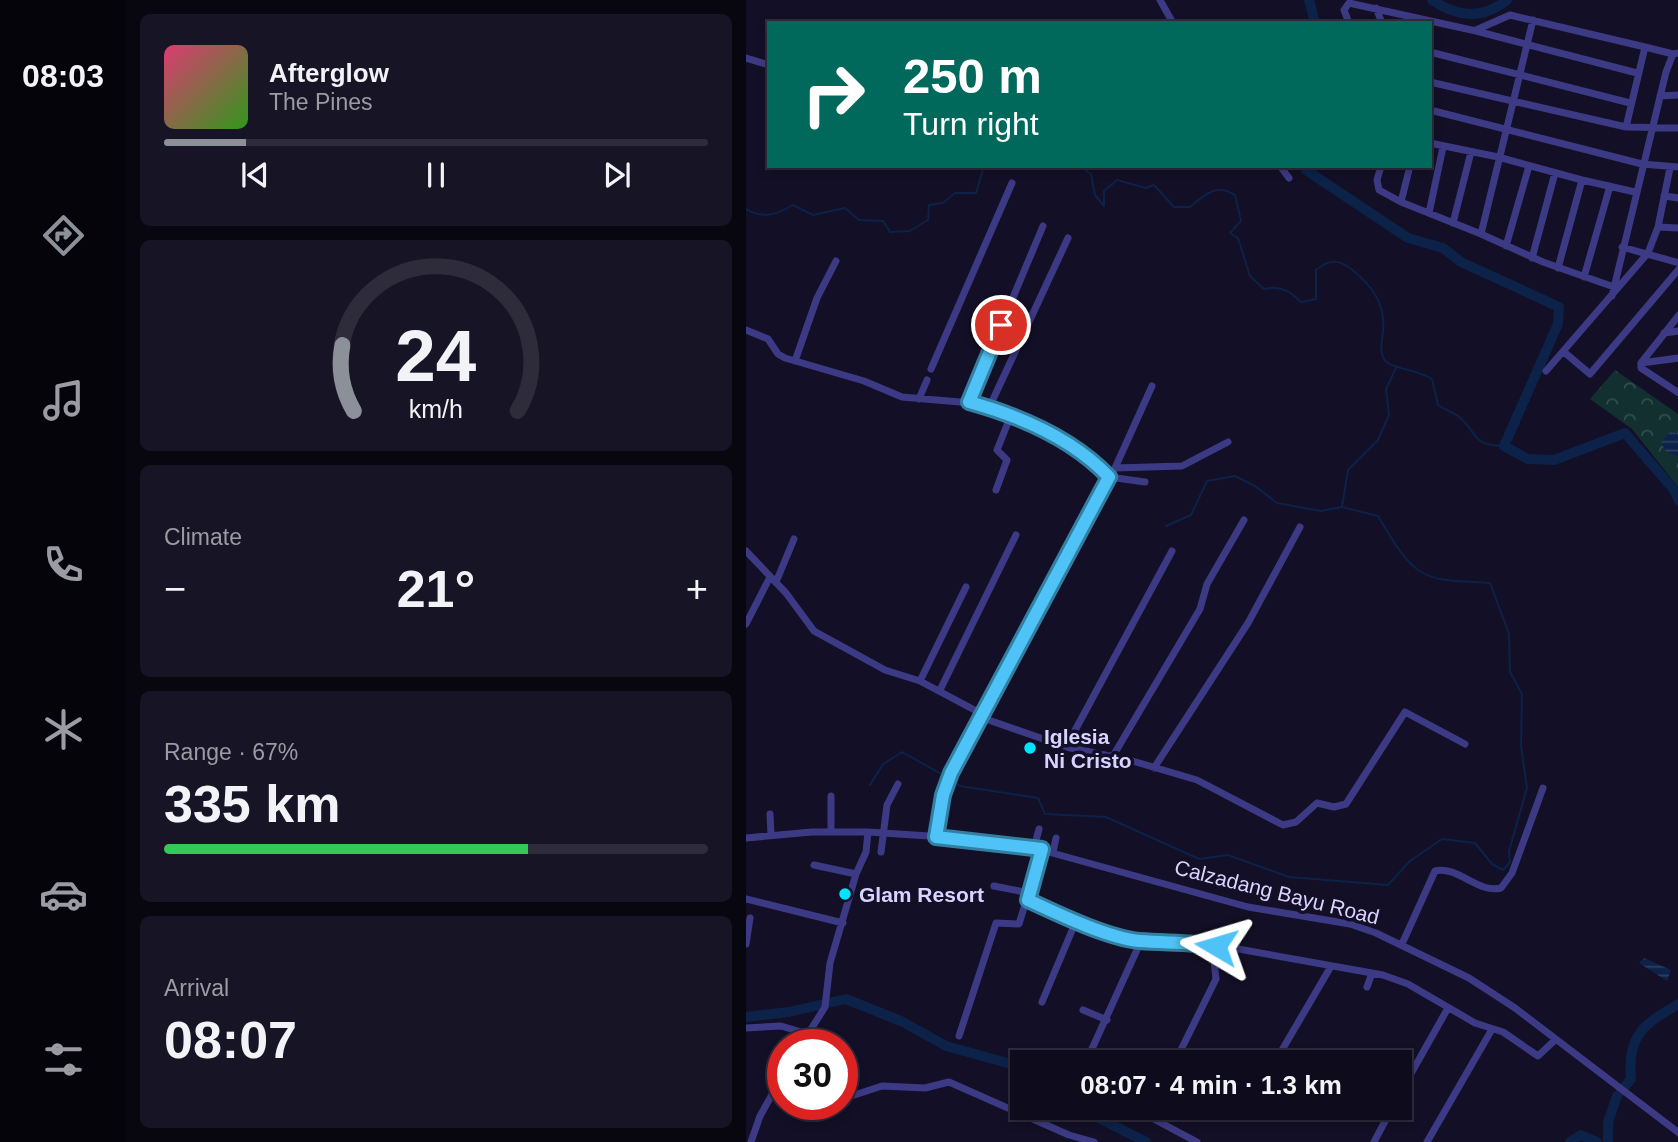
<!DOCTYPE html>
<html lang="en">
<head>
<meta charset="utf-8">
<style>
	:root { --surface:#0e0b1c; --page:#171425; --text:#f1f3f6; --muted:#9b9ba3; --line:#2e2b3b; --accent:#8c9099 }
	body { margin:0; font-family:Arial,sans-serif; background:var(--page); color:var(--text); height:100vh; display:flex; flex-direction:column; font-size:26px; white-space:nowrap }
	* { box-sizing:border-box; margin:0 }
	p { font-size:23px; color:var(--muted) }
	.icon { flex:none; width:38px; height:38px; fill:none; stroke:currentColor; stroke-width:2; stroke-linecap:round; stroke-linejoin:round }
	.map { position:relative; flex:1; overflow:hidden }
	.sheet { display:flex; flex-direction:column; gap:14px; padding:14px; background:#08060f; width:620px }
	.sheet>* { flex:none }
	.guide { position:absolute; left:21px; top:21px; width:665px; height:147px; border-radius:0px; box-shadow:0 4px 10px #0003,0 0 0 2px var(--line); background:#00695c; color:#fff; overflow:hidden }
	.speed { position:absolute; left:21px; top:1029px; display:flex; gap:14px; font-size:35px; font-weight:700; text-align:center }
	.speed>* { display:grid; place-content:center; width:91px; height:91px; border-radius:50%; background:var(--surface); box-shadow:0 4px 10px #0003,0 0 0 2px var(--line); line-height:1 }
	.speed .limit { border:10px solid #d22; background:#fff; color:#111 }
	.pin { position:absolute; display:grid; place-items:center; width:60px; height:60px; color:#fff; margin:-30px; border:4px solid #fff; border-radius:50%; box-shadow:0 2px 7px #0007 }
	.me { position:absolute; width:77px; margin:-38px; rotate:277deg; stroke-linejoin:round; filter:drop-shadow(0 0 5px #0008) }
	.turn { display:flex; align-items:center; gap:24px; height:147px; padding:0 21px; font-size:32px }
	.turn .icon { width:91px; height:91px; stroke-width:2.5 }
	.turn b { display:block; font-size:49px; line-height:60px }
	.big { font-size:52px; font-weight:700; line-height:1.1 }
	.sheet .tile { flex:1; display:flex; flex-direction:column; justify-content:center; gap:10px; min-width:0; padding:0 24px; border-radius:10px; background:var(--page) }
	.sheet .dial { align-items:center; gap:0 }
	.dial svg { height:182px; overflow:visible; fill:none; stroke:var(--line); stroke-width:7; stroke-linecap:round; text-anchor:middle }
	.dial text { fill:var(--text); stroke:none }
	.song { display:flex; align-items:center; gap:21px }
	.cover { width:84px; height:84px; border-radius:10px; background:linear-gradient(135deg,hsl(340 70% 55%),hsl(110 70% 35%)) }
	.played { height:7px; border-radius:4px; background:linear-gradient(90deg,var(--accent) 15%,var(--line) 15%) }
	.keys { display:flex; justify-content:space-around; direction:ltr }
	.heat { display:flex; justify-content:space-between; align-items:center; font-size:38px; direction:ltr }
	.charge { height:10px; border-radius:5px; background:linear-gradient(90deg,#34c759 67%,var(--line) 0) }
	.trip { position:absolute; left:264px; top:1050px; width:402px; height:70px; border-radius:0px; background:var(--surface); box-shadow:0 4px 10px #0003,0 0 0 2px var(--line); font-weight:700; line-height:70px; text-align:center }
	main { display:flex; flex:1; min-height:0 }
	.tabs { display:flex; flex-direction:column; width:126px; justify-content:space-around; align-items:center; background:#06040b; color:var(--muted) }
	.tabs .icon { width:49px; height:49px }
	.tabs .active { color:var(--accent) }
	.tabs b { font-size:32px; color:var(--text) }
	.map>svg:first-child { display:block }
	.forest { fill:url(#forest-crowns) }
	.water { fill:url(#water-rules) }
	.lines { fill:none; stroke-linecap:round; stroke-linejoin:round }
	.stream { stroke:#0c2248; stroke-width:2 }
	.river { stroke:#0c2248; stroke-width:10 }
	.minor { stroke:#3d3a85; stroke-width:7 }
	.route-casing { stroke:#337fa1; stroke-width:18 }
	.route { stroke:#4fc3f7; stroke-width:12 }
	.poi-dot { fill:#00e5ff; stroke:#130f26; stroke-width:2.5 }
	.labels { text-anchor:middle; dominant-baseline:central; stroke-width:7; stroke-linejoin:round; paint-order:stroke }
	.poi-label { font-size:21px; font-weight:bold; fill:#d9d4ff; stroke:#130f26; text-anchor:start }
	.street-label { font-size:21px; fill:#d9d4ff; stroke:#130f26 }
</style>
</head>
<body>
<main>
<nav class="tabs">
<b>08:03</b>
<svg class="icon active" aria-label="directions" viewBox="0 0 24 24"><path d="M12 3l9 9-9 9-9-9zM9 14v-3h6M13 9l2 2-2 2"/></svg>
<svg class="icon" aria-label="music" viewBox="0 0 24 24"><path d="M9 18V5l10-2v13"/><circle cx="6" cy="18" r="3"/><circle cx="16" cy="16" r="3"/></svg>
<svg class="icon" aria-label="phone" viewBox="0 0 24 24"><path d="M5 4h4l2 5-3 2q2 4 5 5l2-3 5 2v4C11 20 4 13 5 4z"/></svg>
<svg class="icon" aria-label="climate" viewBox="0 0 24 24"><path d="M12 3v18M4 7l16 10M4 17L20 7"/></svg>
<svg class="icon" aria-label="car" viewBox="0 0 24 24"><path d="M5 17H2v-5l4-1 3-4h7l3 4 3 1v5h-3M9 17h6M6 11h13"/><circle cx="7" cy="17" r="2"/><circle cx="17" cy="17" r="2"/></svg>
<svg class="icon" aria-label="filters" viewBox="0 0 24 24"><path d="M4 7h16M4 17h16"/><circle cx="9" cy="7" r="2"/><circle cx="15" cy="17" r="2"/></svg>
</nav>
<section class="sheet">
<div class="tile">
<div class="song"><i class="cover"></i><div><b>Afterglow</b><p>The Pines</p></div></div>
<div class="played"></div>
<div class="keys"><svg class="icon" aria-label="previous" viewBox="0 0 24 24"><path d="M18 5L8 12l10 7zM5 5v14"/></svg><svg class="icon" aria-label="pause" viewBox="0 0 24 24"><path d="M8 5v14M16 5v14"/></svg><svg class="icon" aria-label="next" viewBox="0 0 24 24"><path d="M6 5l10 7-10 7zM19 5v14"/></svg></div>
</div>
<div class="tile dial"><svg viewBox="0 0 100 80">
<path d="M14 69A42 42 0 1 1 86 69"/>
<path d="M14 69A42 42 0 0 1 9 40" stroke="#8c9099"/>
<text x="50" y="56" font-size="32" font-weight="700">24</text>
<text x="50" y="72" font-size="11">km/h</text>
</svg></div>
<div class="tile"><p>Climate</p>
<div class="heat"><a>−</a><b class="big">21°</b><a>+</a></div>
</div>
<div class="tile"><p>Range · 67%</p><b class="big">335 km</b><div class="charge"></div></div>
<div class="tile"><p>Arrival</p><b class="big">08:07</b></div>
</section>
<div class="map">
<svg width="933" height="1142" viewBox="0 0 933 1142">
	<defs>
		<pattern id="forest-crowns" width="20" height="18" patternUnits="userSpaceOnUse" patternTransform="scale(1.75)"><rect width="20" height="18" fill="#12302f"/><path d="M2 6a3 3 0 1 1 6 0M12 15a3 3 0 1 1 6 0" fill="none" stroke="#344d4e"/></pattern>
		<pattern id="water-rules" width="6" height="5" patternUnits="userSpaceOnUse" patternTransform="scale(1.75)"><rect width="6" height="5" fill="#0c2248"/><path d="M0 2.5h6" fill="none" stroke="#2f4163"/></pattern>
	</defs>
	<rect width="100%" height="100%" fill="#130f26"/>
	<path class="forest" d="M869 370 932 414V487L886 429 844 399Z"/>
	<path class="water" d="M925 431 932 434V456L920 452 915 442Z
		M898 958 925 970 921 981 893 963Z"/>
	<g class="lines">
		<path class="stream" d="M334 166 345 174 349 195 358 206V191L371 180 400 188 408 185 428 207H444C459 194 471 183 489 195L495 221 484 233 492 238 504 276 518 289C535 286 543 290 555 302L570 299V270C582 260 591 259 604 268 626 285 640 304 637 332 636 342 633 350 638 359 644 369 671 369 686 379L692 405C698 409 706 412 712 416 733 432 723 445 758 446
			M0 209C18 219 30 215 47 205L67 215 99 208 113 220 137 221 144 232 164 231 182 220 183 205 197 203 209 193H230L238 166
			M420 526 445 515 461 481 489 476 509 486 531 503 575 511 595 507
			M204 779 214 786 292 798 299 814 360 817 453 859 482 855 543 877 642 885 664 861 696 839 729 843 746 864 757 870 764 862 763 851 781 788 775 746 776 694 764 672 763 634 744 583C723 581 695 583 677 573 657 562 643 534 632 516L596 507 602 470 632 440 643 415 640 389 650 368
			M124 785 137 764 156 752 199 776"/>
		<path class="river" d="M563 0 569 23
			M686 0C711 17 736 20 761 0
			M560 166V170L662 238 697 248 715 262 813 307 812 324 758 446 782 459 808 460 879 433 928 490 933 501
			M0 1017 43 1012 100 999 157 1022 200 1046 276 1067
			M875 1091 885 1079C881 1036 897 1024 933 1004
			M333 1108 400 1142
			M824 1142 835 1135 851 1142
			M862 1142V1122L871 1096"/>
		<path class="minor" d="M414 0 427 23
			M630 8 636 23
			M603 23 598 10 603 3 730 31 891 73
			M730 30 764 15 899 47 880 127
			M899 47 927 54
			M684 52 884 103
			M0 58 23 65
			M684 82 880 127 933 128
			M914 96 933 95
			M684 110 896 164 933 167
			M684 143 752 157 836 180
			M534 166 543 178
			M635 166 631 180 633 190 655 202
			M664 166 655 202 735 234 787 20
			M918 196 933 198
			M683 213 697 147
			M707 223 725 152
			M912 227 933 228
			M735 234 797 262 868 287
			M760 246 783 166
			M876 247 933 263
			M786 258 809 173
			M812 268 836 180 889 192
			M838 277 864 186
			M866 296 920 72 927 54 933 53
			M0 330 22 339 32 354 39 358 118 381 156 397 225 403 272 417 305 434 363 477 399 482
			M918 333 933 331
			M818 352 844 374 933 269
			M49 361 71 298 90 261
			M895 363 933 315
			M895 363V368L933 393
			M895 363 933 358
			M185 369 266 183
			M800 371 902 253 912 227 924 168
			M173 399 181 380
			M223 402 297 226
			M243 408 322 238
			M369 468 406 386
			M250 490 261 460 251 450 265 415
			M0 551 40 593 68 631 139 670 174 681 236 714
			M30 582 48 539
			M0 624 24 577
			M174 681 220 587
			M194 690 270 535
			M234 717 320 747 383 760 451 780 537 825 550 822 571 803 588 807 600 804 659 712 719 744
			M320 747 426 551
			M367 756 454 609 461 584 498 520
			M408 768 502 623 554 527
			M85 796V832
			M24 814 25 835
			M190 837 197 795 205 773 369 468 436 466 482 442
			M0 838 66 832H122L229 839 288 848 502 907 604 924 630 933 723 978 769 1008 933 1133
			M288 848 293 829
			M135 852 141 805 152 784
			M307 852 310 838
			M68 865 110 874
			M248 886 283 893
			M0 899 97 923
			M282 900 379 938 470 945 637 975 662 984 729 1023 757 1032 792 1056 809 1040
			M0 944 4 918
			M656 944 689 871C711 865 732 894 755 888L766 873 797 788
			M621 987 626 973
			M296 1002 330 921
			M337 1010 361 1020
			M0 1028 35 1026 62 1034
			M213 1036 250 923 273 924 296 849
			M55 1045 79 1007 84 963 110 874 120 852 122 832
			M340 1062 395 941
			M429 1062 470 979 468 960 470 945
			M529 1062 584 968
			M654 1093 702 1008
			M96 1099 136 1086 179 1088 203 1082 323 1135 348 1142
			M50 1104H64
			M405 1108 404 1117 451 1142
			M5 1142 14 1116 37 1075
			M628 1142 646 1108
			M681 1142 745 1031"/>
	</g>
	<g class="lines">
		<defs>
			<path id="route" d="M255 325 223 402C274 416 326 438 363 477L205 773 197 795 190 837 296 849 282 900C312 914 362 938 394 941 420 943 445 942 470 946"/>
		</defs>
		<use href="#route" class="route-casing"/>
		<use href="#route" class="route"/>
	</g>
	<g class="poi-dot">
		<circle cx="284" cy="748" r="7"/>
		<circle cx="99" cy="894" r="7"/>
	</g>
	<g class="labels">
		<g class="poi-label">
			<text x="298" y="736">Iglesia<tspan x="298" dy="24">Ni Cristo</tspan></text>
			<text x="113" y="894">Glam Resort</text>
		</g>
		<g class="street-label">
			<text transform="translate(531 892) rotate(14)">Calzadang Bayu Road</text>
		</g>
	</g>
</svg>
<div class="speed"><div class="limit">30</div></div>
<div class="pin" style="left:255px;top:325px;background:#d93025"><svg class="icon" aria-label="arrive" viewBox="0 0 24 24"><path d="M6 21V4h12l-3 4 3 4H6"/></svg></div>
<svg class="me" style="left:470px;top:946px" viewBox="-20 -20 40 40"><path d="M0-17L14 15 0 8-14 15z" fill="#4fc3f7" stroke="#fff" stroke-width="4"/></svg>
<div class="trip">08:07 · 4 min · 1.3 km</div>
<div class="guide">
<div class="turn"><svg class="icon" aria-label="right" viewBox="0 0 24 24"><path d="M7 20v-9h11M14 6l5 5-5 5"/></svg><div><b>250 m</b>Turn right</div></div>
</div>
</div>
</main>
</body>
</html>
